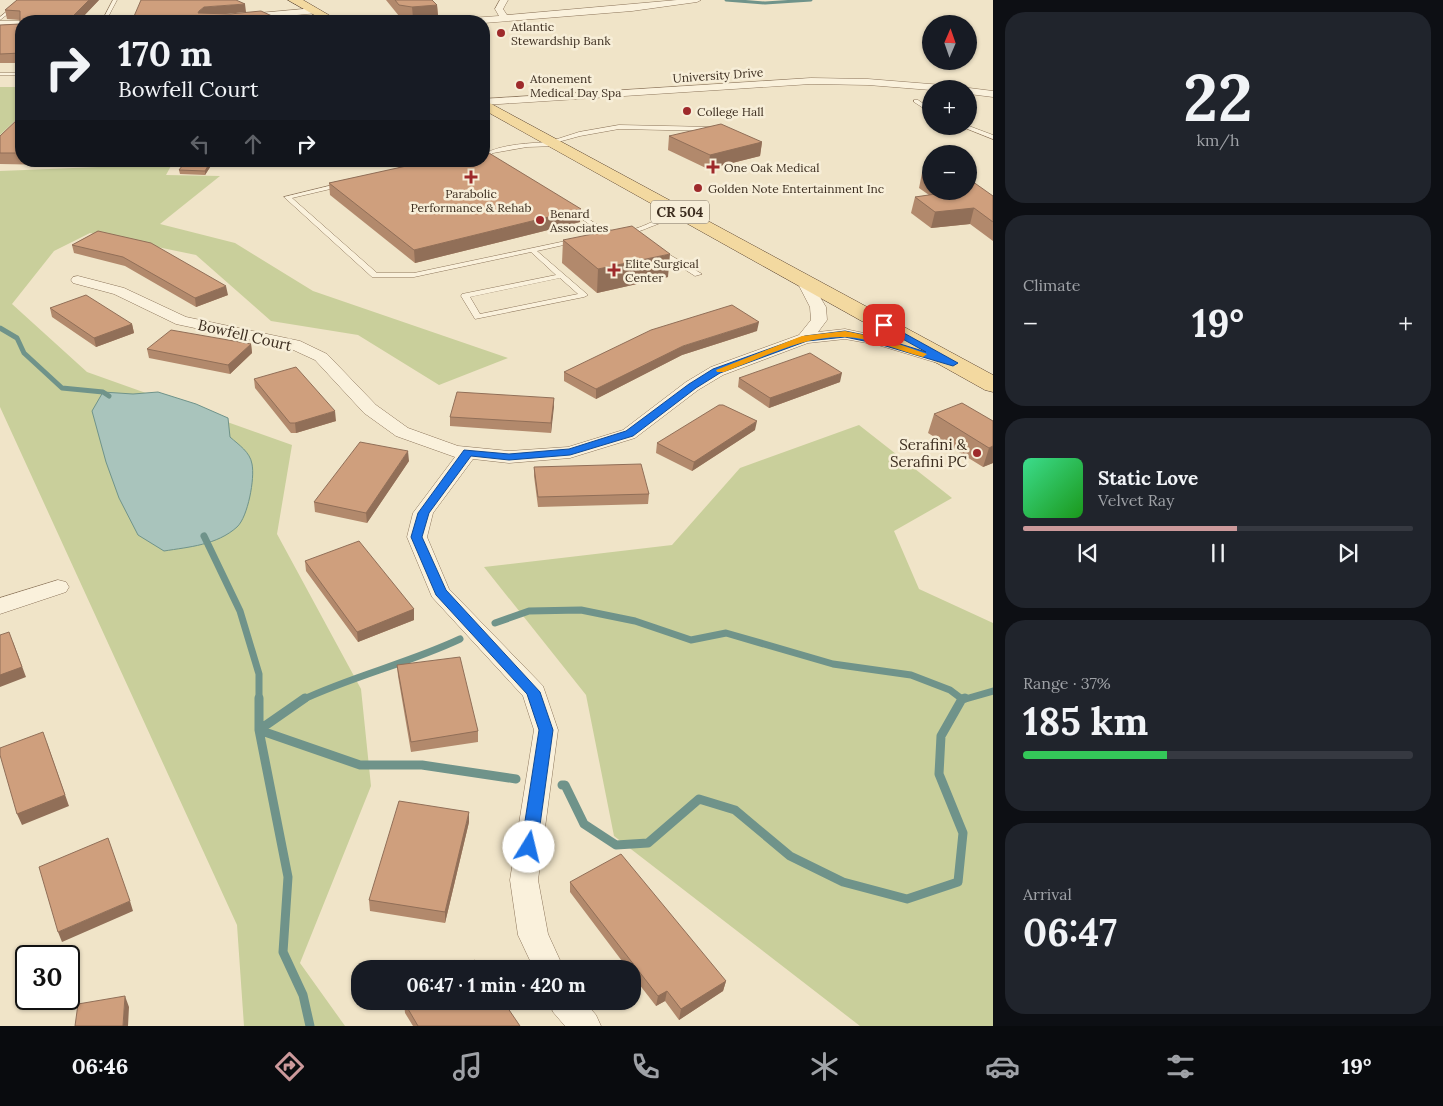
<!DOCTYPE html>
<html lang="en">
<head>
<meta charset="utf-8">
<style>
	:root { --surface:#171b24; --page:#20242c; --text:#f1f3f6; --muted:#9ea1a6; --line:#363941; --accent:#cc999b }
	body { margin:0; font-family:Lora,serif; background:var(--page); color:var(--text); height:100vh; display:flex; flex-direction:column; font-size:19px; white-space:nowrap }
	* { box-sizing:border-box; margin:0 }
	p { font-size:16px; color:var(--muted) }
	.icon { flex:none; width:28px; height:28px; fill:none; stroke:currentColor; stroke-width:2; stroke-linecap:round; stroke-linejoin:round }
	.map { position:relative; flex:1; overflow:hidden }
	.drawer { display:flex; flex-direction:column; gap:12px; padding:12px; background:#0d0f14; width:450px }
	.drawer>* { flex:none }
	.hud { position:absolute; left:15px; top:15px; width:475px; height:152px; border-radius:20px; box-shadow:0 1px 4px #0004; background:#171b24; color:var(--text); overflow:hidden }
	.needle { width:32px; rotate:2deg }
	.tools { position:absolute; left:922px; top:15px; display:grid; gap:10px }
	.tools a { display:grid; place-items:center; width:55px; height:55px; border-radius:50%; background:var(--surface); box-shadow:0 1px 4px #0004; font-size:25px }
	.speed { position:absolute; left:15px; top:945px; display:flex; gap:10px; font-size:25px; font-weight:700; text-align:center }
	.speed>* { display:grid; place-content:center; width:65px; height:65px; border-radius:50%; background:var(--surface); box-shadow:0 1px 4px #0004; line-height:1 }
	.speed .limit { border:2px solid #111; border-radius:8px; background:#fff; color:#111 }
	.pin { position:absolute; display:grid; place-items:center; width:42px; height:42px; color:#fff; margin:-21px; border-radius:10px; box-shadow:0 2px 8px #0006 }
	.me { position:absolute; width:55px; margin:-28px; rotate:9deg; stroke-linejoin:round; filter:drop-shadow(0 0 4px #0008) }
	.turn { display:flex; align-items:center; gap:18px; height:105px; padding:0 20px; font-size:22px }
	.turn .icon { width:65px; height:65px; stroke-width:2.5 }
	.turn b { display:block; font-size:35px; line-height:42px }
	.lanes { display:flex; align-items:center; height:48px; padding:0 20px; background:#0003; justify-content:center; gap:25px; direction:ltr }
	.lanes .off { opacity:.35 }
	.big { font-size:38px; font-weight:700; line-height:1.1 }
	.drawer .widget { flex:1; display:flex; flex-direction:column; justify-content:center; gap:8px; min-width:0; padding:0 18px; border-radius:20px; background:var(--page) }
	.drawer .dial { align-items:center; gap:0 }
	.dial b { font-size:65px; line-height:1 }
	.song { display:flex; align-items:center; gap:15px }
	.cover { width:60px; height:60px; border-radius:8px; background:linear-gradient(135deg,hsl(150 70% 55%),hsl(120 70% 35%)) }
	.played { height:5px; border-radius:2px; background:linear-gradient(90deg,var(--accent) 55%,var(--line) 55%) }
	.keys { display:flex; justify-content:space-around; direction:ltr }
	.heat { display:flex; justify-content:space-between; align-items:center; font-size:28px; direction:ltr }
	.charge { height:8px; border-radius:4px; background:linear-gradient(90deg,#34c759 37%,var(--line) 0) }
	.trip { position:absolute; left:351px; top:960px; width:290px; height:50px; border-radius:20px; background:var(--surface); box-shadow:0 1px 4px #0004; font-weight:700; line-height:50px; text-align:center }
	.menu { display:flex; height:80px; justify-content:space-around; align-items:center; background:#090b0e; color:var(--muted) }
	.menu .icon { width:35px; height:35px }
	.menu .selected { color:var(--accent) }
	.menu b { font-size:22px; color:var(--text) }
	main { display:flex; flex:1; min-height:0 }
	.map>svg:first-child { display:block }
	.green { fill:#c9cf9b }
	.water { fill:#a9c4bc; stroke:#6f938a }
	.lines { fill:none; stroke-linecap:round; stroke-linejoin:round }
	.stream-far3 { stroke:#6f938a; stroke-width:3 }
	.stream-far2 { stroke:#6f938a; stroke-width:5 }
	.stream-far1 { stroke:#6f938a; stroke-width:7 }
	.stream { stroke:#6f938a; stroke-width:9 }
	.service-casing { stroke:#8d765c; stroke-width:1 }
	.minor-casing { stroke:#8d765c; stroke-width:1 }
	.primary-casing { stroke:#5b4430; stroke-width:1 }
	.service { fill:#faf1dc; fill-rule:evenodd }
	.minor { fill:#faf1dc; fill-rule:evenodd }
	.primary { fill:#f3d9a0; fill-rule:evenodd }
	.wall { fill:#b2896c }
	.shaded-wall { fill:#916f58 }
	.building { fill:#cf9f7d; stroke:#916f58 }
	.route { fill:#1a73e8; stroke:#114b97 }
	.slow { fill:#f59e0b }
	.poi-dot { fill:#9e2a2b; stroke:#f7eed8; stroke-width:2 }
	.labels { text-anchor:middle; dominant-baseline:central; stroke-width:5; stroke-linejoin:round; paint-order:stroke }
	.far-poi-label { font-size:12px; fill:#3d2e20; stroke:#f7eed8; text-anchor:start }
	.far-street-label { font-size:12px; fill:#3d2e20; stroke:#f7eed8 }
	.shield { fill:#f7eed8; stroke:#756857; stroke-width:1 }
	.shield-label { font-size:14px; font-weight:bold; fill:#3d2e20 }
	.street-label { font-size:15px; fill:#3d2e20; stroke:#f7eed8 }
	.poi-label { font-size:15px; fill:#3d2e20; stroke:#f7eed8; text-anchor:end }
</style>
</head>
<body>
<main>
<div class="map">
<svg width="993" height="1026" viewBox="0 0 993 1026">
	<rect width="100%" height="100%" fill="#f0e4c8"/>
	<path class="green" d="M0 87H21V115L0 135Z
		M172 164 166 175 220 176 160 224 235 243 313 291 508 358 439 385 358 335 271 321 196 255 90 233 54 251 12 304 87 372 292 445 277 534 361 689 371 786 300 963 345 1026H244L237 925 0 407V171Z
		M859 425 952 498 894 531 919 589 993 623V1026H860L614 836 586 695 484 567 672 545 740 468Z"/>
	<path class="water" d="M103 392 133 394 158 392 196 404 228 418 230 437C239 445 250 452 252 464 255 478 248 517 237 527 217 545 189 547 164 551L138 535 119 498 106 462 92 411Z"/>
	<g class="lines">
		<path class="stream-far3" d="M726 0 765 3 811 0"/>
		<path class="stream-far2" d="M0 328 17 338 24 353 62 388 103 392 109 396"/>
		<path class="stream-far1" d="M204 536 240 611 259 674V700
			M495 623 529 611 581 610 635 621 691 640 726 633 833 664 911 675 950 690 962 699
			M302 700C353 676 409 663 460 639
			M962 700 993 691"/>
		<path class="stream" d="M259 698V730L360 765H422L516 779
			M305 698 259 730 288 877 283 952 303 995 310 1026
			M562 785H565L584 824 616 845 648 843 699 799 735 810 790 856 843 882 907 899 958 882 963 833 939 774 941 736 962 699 965 698"/>
		<defs>
			<path id="service" d="M21 0H26L0 20V17Z
				M113 0H117L106 21H102Z
				M0 73H21V75H0Z
				M914 100H918L931 109V113L914 102Z
				M619 125 712 127 715 129 712 131 619 129 580 136 558 142 560 144 557 146 527 147 493 153 490 155 495 160 492 162 484 156V154C501 144 531 143 550 142L551 141 579 132Z
				M960 126H969L993 135V139Z
				M341 183 344 185 343 186 292 198 377 273H414L575 239 577 240V242L537 251 588 295 584 297 475 319 461 296 462 294 556 275 531 252 414 277H372L284 197ZM560 278 578 294 480 314 470 297Z
				M566 206H570C583 214 595 226 610 230 629 237 659 218 676 210L681 211C673 218 661 223 650 227 609 245 599 230 566 208Z
				M656 249H660L702 274 695 276 656 251Z"/>
			<path id="minor" d="M500 0H508L503 9 507 15 677 0H701L697 2 632 11 484 23 466 21 470 18 499 16 495 9Z
				M315 8 318 9V13L231 21H201L205 18Z
				M0 21H21V27H0Z
				M811 78 868 79 955 86 960 89 931 90 868 85 811 84 484 105V99Z
				M969 88 993 91V97L969 94V89H966Z
				M78 276 124 288 186 317 300 341 327 354 376 405 408 428 458 446 509 451 568 447 623 430 686 382 711 367 799 335 811 320 810 307 796 280 798 277H808L826 307 827 320 818 332 845 329 887 338 950 356 952 360 950 364 944 365 878 345 845 339 808 343 723 375 698 390 635 438 570 458 509 463 473 459 433 513 427 537 449 589 543 686 558 730 538 880 548 934 564 969H534L518 935 510 880 534 730 523 696 432 597 407 537 413 513 455 457 396 436 364 413 315 360 289 348 176 324 114 294 73 283 71 280 73 277Z
				M58 580 66 582 69 587 66 592 0 614V598Z
				M549 1001H584L596 1015 601 1026H565L553 1012Z"/>
			<path id="primary" d="M288 0H303L339 21H325Z
				M484 100 993 375V392L985 390 484 110Z"/>
		</defs>
		<use href="#service" class="service-casing"/>
		<use href="#minor" class="minor-casing"/>
		<use href="#primary" class="primary-casing"/>
		<use href="#service" class="service"/>
		<use href="#minor" class="minor"/>
		<use href="#primary" class="primary"/>
	</g>
	<path class="wall" d="M17 0H99L79 21H21V63H0V25L20 24V20L7 19 5 10Z
		M386 0H432L437 5 438 16 413 18 399 16Z
		M21 116V161H58L55 165 0 164V136Z
		M669 136 762 142 760 156 708 169 668 150Z
		M186 161H214L205 175 180 174 179 170Z
		M389 161H484L580 222 415 263 330 195 329 183 399 168Z
		M931 172V191H969L993 196V241L970 224 931 228 911 213 915 197 929 195 919 188 922 173Z
		M98 231 228 295 196 307 125 266 74 253 72 245Z
		M563 240 668 277 597 293 562 263Z
		M50 308 132 324 134 333 96 347 52 317Z
		M757 331 682 355 596 399 564 381V372Z
		M251 344 252 353 230 374 149 358 147 349Z
		M739 378 840 382 769 408 738 387Z
		M254 379 336 421 296 433H291L255 388Z
		M554 398 551 433 450 426V417Z
		M934 414 993 421V463L983 467 928 433Z
		M755 430 692 471 656 453 657 443Z
		M409 461 367 523 315 512 314 502Z
		M534 467 649 494 648 504 538 507 534 476Z
		M305 561 414 609V620L358 642 306 571Z
		M397 665 478 731V742L411 752 398 676Z
		M469 822 445 923 370 911 369 900Z
		M570 882 726 981 723 991 679 1020 665 1001 656 1006 632 975V969H628L570 892Z
		M404 1002 520 1026H413L405 1013Z"/>
	<path class="shaded-wall" d="M89 0H99L79 21H68Z
		M245 4 246 12 205 16 198 13 199 11 204 7Z
		M437 5 438 16 413 18 412 7Z
		M762 142 760 156 708 169 710 155Z
		M54 161H58L55 165Z
		M211 161H214L205 175V171Z
		M400 161H433L407 162V167L400 169Z
		M974 208 970 224 931 228 935 212Z
		M581 209 580 222 415 263 414 250Z
		M670 254 668 277 597 293 598 269Z
		M226 286 228 295 196 307 195 298Z
		M759 322 757 331 682 355 596 399V389L683 346Z
		M132 324 134 333 96 347 94 338Z
		M251 344 252 353 230 374 228 365Z
		M842 373 840 382 769 408 770 398Z
		M554 398V407L551 433V423Z
		M335 411 336 421 296 433 295 423Z
		M757 421 755 430 692 471 694 462Z
		M993 446V463L983 467 989 448Z
		M408 451 409 461 367 523 366 513Z
		M414 609V620L358 642 357 632Z
		M13 642 26 677 0 687V675Z
		M47 743 69 806 22 825 17 814Z
		M469 812V822L445 923V912Z
		M130 901 133 911 62 942 58 932Z
		M726 981 723 991 679 1020 681 1009Z
		M667 991 665 1001 656 1006 658 996Z
		M125 996 129 1007 128 1026H123Z"/>
	<path class="building" d="M17 0H89L68 21H21V53L0 54V25L20 24V11L5 10Z
		M141 0H236L245 4 204 7 199 11 198 13 230 14 261 11 283 21H132Z
		M395 0H432L437 5 412 7 399 5Z
		M21 116V153H0V136Z
		M721 124 762 142 710 155 669 136Z
		M484 150 581 209 414 250 329 183 411 165 407 162 410 161H484Z
		M186 161H211L205 171 179 170Z
		M931 172V179L922 173Z
		M969 179 993 196V222L974 208 935 212 915 197 949 192 948 191H969Z
		M632 226 670 254 598 269 563 240Z
		M98 231 151 243 226 286 195 298 123 257 72 245Z
		M86 295 132 324 94 338 50 308Z
		M732 305 759 322 683 346 596 389 564 372 651 330Z
		M171 330 251 344 228 365 147 349Z
		M810 353 842 373 770 398 739 378Z
		M296 367 335 411 295 423H290L254 379Z
		M457 392 554 398 551 423 450 417Z
		M962 403 993 421V446L989 448 934 414Z
		M719 405H723L757 421 694 462 657 443Z
		M360 442 408 451 366 513 314 502Z
		M641 464 649 494 538 497 534 467Z
		M359 541 414 609 357 632 305 561Z
		M9 632 22 667 0 675V635Z
		M460 657 478 731 411 742 397 665Z
		M43 732 65 795 17 814 0 755V748Z
		M399 801 469 812 445 912 369 900Z
		M108 838 130 901 58 932 39 867Z
		M621 854 726 981 681 1009 667 991 658 996 570 882Z
		M475 960 481 969H461Z
		M125 996 123 1026H75L78 1004Z
		M405 1001H503L520 1026H418L404 1002Z"/>
	<path class="route" d="M884 322 958 363 953 366 879 344 845 337 807 341 720 373 696 388 633 436 570 455 509 460 471 456 429 513 422 537 446 590 540 692 553 730 537 847 535 852 529 854 524 852 521 847 539 730 527 694 436 595 411 537 418 513 464 450 509 454 569 449 626 431 689 384 713 369 805 336 845 331 884 339 926 352 881 327V323Z"/>
	<path class="slow" d="M845 331 884 339 927 354 923 357C897 350 871 338 845 337 804 335 762 358 724 372H717L716 370 802 336Z"/>
	<g class="poi-dot">
		<circle cx="501" cy="33" r="5"/>
		<circle cx="520" cy="85" r="5"/>
		<circle cx="687" cy="111" r="5"/>
		<path d="M710.5 159.5h5v5h5v5h-5v5h-5v-5h-5v-5h5z"/>
		<path d="M468.5 169.5h5v5h5v5h-5v5h-5v-5h-5v-5h5z"/>
		<circle cx="698" cy="188" r="5"/>
		<circle cx="540" cy="220" r="5"/>
		<path d="M611.5 262.5h5v5h5v5h-5v5h-5v-5h-5v-5h5z"/>
		<circle cx="977" cy="453" r="5"/>
	</g>
	<g class="labels">
		<g class="far-poi-label">
			<text x="511" y="26">Atlantic<tspan x="511" dy="14">Stewardship Bank</tspan></text>
			<text x="530" y="78">Atonement<tspan x="530" dy="14">Medical Day Spa</tspan></text>
			<text x="697" y="111">College Hall</text>
			<text x="724" y="167">One Oak Medical</text>
			<text x="708" y="188">Golden Note Entertainment Inc</text>
			<text x="471" y="193" text-anchor="middle">Parabolic<tspan x="471" dy="14">Performance &amp; Rehab</tspan></text>
			<text x="550" y="213">Benard<tspan x="550" dy="14">Associates</tspan></text>
			<text x="625" y="263">Elite Surgical<tspan x="625" dy="14">Center</tspan></text>
		</g>
		<g class="far-street-label">
			<text transform="translate(718 75) rotate(-4)">University Drive</text>
		</g>
		<rect class="shield" x="651" y="200.5" width="58" height="23" rx="4"/>
		<g class="shield-label">
			<text x="680" y="212">CR 504</text>
		</g>
		<g class="street-label">
			<text transform="translate(245 335) rotate(13)">Bowfell Court</text>
		</g>
		<g class="poi-label">
			<text x="967" y="444">Serafini &amp;<tspan x="967" dy="17">Serafini PC</tspan></text>
		</g>
	</g>
</svg>
<div class="tools">
<a><svg class="needle" viewBox="-14 -14 28 28"><path d="M0-13l5 13h-10z" fill="#e53935"/><path d="M0 13l5-13h-10z" fill="#9ea1a6"/></svg></a>
<a>+</a>
<a>−</a>
</div>
<div class="speed"><div class="limit">30</div></div>
<div class="pin" style="left:884px;top:325px;background:#d93025"><svg class="icon" aria-label="arrive" viewBox="0 0 24 24"><path d="M6 21V4h12l-3 4 3 4H6"/></svg></div>
<svg class="me" style="left:529px;top:847px" viewBox="-20 -20 40 40"><circle r="19" fill="#fff"/><path d="M0-13L10 11 0 6-10 11z" fill="#1a73e8"/></svg>
<div class="trip">06:47 · 1 min · 420 m</div>
<div class="hud">
<div class="turn"><svg class="icon" aria-label="right" viewBox="0 0 24 24"><path d="M7 20v-9h11M14 6l5 5-5 5"/></svg><div><b>170 m</b>Bowfell Court</div></div>
<div class="lanes"><svg class="icon off" aria-label="left" viewBox="0 0 24 24"><path d="M17 20v-9H6M10 6l-5 5 5 5"/></svg><svg class="icon off" aria-label="ahead" viewBox="0 0 24 24"><path d="M12 20V5M6 11l6-6 6 6"/></svg><svg class="icon" aria-label="right" viewBox="0 0 24 24"><path d="M7 20v-9h11M14 6l5 5-5 5"/></svg></div>
</div>
</div>
<section class="drawer">
<div class="widget dial"><b>22</b><p>km/h</p></div>
<div class="widget"><p>Climate</p>
<div class="heat"><a>−</a><b class="big">19°</b><a>+</a></div>
</div>
<div class="widget">
<div class="song"><i class="cover"></i><div><b>Static Love</b><p>Velvet Ray</p></div></div>
<div class="played"></div>
<div class="keys"><svg class="icon" aria-label="previous" viewBox="0 0 24 24"><path d="M18 5L8 12l10 7zM5 5v14"/></svg><svg class="icon" aria-label="pause" viewBox="0 0 24 24"><path d="M8 5v14M16 5v14"/></svg><svg class="icon" aria-label="next" viewBox="0 0 24 24"><path d="M6 5l10 7-10 7zM19 5v14"/></svg></div>
</div>
<div class="widget"><p>Range · 37%</p><b class="big">185 km</b><div class="charge"></div></div>
<div class="widget"><p>Arrival</p><b class="big">06:47</b></div>
</section>
</main>
<nav class="menu">
<b>06:46</b>
<svg class="icon selected" aria-label="directions" viewBox="0 0 24 24"><path d="M12 3l9 9-9 9-9-9zM9 14v-3h6M13 9l2 2-2 2"/></svg>
<svg class="icon" aria-label="music" viewBox="0 0 24 24"><path d="M9 18V5l10-2v13"/><circle cx="6" cy="18" r="3"/><circle cx="16" cy="16" r="3"/></svg>
<svg class="icon" aria-label="phone" viewBox="0 0 24 24"><path d="M5 4h4l2 5-3 2q2 4 5 5l2-3 5 2v4C11 20 4 13 5 4z"/></svg>
<svg class="icon" aria-label="climate" viewBox="0 0 24 24"><path d="M12 3v18M4 7l16 10M4 17L20 7"/></svg>
<svg class="icon" aria-label="car" viewBox="0 0 24 24"><path d="M5 17H2v-5l4-1 3-4h7l3 4 3 1v5h-3M9 17h6M6 11h13"/><circle cx="7" cy="17" r="2"/><circle cx="17" cy="17" r="2"/></svg>
<svg class="icon" aria-label="filters" viewBox="0 0 24 24"><path d="M4 7h16M4 17h16"/><circle cx="9" cy="7" r="2"/><circle cx="15" cy="17" r="2"/></svg>
<b>19°</b>
</nav>
</body>
</html>
